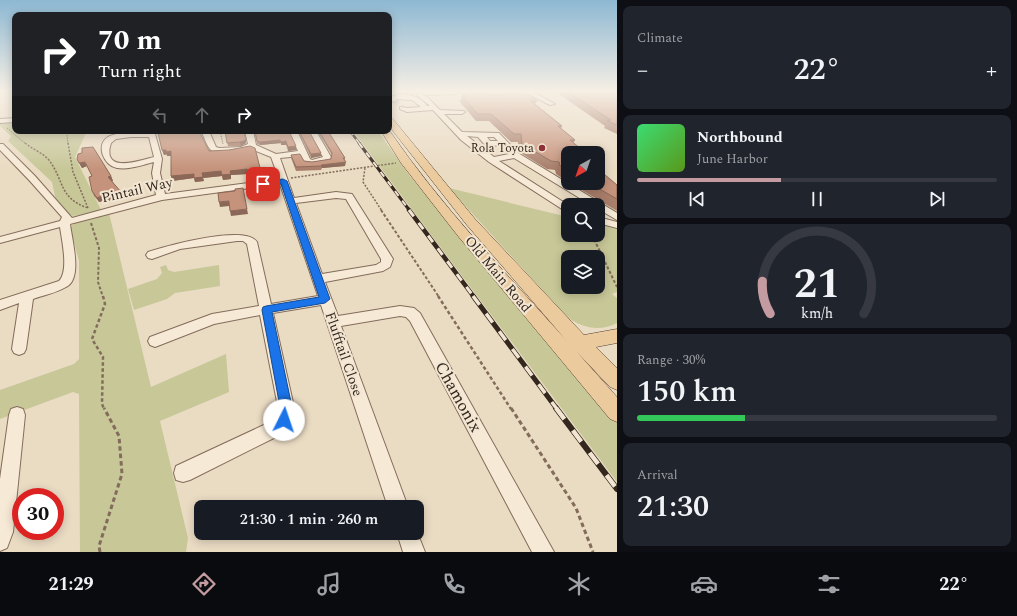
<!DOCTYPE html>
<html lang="en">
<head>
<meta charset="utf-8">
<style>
	:root { --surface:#171b24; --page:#20242c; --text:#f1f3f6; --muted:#9ea1a6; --line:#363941; --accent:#c49ba1 }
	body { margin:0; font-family:Spectral,serif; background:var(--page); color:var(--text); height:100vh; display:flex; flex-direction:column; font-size:15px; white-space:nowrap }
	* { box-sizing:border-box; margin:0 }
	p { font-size:13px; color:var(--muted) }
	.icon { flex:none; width:22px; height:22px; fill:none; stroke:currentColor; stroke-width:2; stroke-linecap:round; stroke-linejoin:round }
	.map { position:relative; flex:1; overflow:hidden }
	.details { display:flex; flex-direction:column; gap:6px; padding:6px; background:#0d0f14; width:400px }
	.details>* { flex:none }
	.banner { position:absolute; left:12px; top:12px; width:380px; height:122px; border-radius:8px; box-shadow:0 2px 10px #0003; background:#202124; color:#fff; overflow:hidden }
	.needle { width:26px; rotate:220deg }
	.controls { position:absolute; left:561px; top:146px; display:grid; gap:8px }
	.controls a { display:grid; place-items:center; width:44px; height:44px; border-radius:8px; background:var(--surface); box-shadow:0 2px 10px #0003; font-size:20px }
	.speed { position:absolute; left:12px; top:488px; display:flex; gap:8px; font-size:20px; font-weight:700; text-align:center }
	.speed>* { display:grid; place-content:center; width:52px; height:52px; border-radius:50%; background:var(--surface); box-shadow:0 2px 10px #0003; line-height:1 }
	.speed .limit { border:6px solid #d22; background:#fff; color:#111 }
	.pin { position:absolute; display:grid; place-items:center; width:34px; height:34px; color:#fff; margin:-17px; border-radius:8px; box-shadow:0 2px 6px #0006 }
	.me { position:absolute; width:44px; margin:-22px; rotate:4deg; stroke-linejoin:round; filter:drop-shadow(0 0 3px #0008) }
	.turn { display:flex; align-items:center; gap:14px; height:84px; padding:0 20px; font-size:18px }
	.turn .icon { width:52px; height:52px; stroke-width:2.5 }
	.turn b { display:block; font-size:28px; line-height:34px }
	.lanes { display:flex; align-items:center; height:38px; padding:0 20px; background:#0003; justify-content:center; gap:20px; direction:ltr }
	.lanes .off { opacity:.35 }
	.big { font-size:30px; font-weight:600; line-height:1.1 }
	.details .tile { flex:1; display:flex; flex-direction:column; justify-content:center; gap:6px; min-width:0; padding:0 14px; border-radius:8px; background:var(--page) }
	.details .dial { align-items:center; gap:0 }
	.dial svg { height:104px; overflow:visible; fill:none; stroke:var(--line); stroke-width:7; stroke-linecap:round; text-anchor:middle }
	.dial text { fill:var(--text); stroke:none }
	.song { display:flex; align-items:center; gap:12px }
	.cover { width:48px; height:48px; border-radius:6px; background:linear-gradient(135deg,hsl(140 70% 55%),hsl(90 70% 35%)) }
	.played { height:4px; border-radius:2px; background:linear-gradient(90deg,var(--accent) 40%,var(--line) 40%) }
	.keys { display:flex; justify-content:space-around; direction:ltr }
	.heat { display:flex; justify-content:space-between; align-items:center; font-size:22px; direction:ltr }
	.charge { height:6px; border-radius:3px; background:linear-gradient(90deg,#34c759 30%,var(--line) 0) }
	.trip { position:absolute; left:194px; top:500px; width:230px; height:40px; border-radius:8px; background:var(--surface); box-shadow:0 2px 10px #0003; font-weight:600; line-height:40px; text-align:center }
	.tab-bar { display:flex; height:64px; justify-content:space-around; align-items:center; background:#090b0e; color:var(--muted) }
	.tab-bar .icon { width:28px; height:28px }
	.tab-bar .selected { color:var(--accent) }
	.tab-bar b { font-size:18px; color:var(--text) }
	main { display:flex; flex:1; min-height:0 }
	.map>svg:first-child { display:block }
	.green { fill:#c7c798; fill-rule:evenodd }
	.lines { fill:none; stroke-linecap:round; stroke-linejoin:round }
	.minor-tunnel { stroke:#c6b7a2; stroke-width:6; stroke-dasharray:6 3.5; stroke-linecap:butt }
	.minor-casing { stroke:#836c5b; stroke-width:2 }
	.major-casing { stroke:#513c2f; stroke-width:1 }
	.path-far4 { stroke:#836c5b; stroke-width:1; stroke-dasharray:1.5 1; stroke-linecap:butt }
	.path-far3 { stroke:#836c5b; stroke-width:1.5; stroke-dasharray:2 1.5; stroke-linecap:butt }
	.path-far2 { stroke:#836c5b; stroke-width:2; stroke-dasharray:3 2; stroke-linecap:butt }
	.path-far1 { stroke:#836c5b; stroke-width:2.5; stroke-dasharray:3.5 2.5; stroke-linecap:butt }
	.path { stroke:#836c5b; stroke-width:3; stroke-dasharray:4.5 3; stroke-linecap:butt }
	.minor { fill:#f6e9d6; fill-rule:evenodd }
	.major { fill:#ebcb9e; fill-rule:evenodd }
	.rail-far4-casing { stroke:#34271e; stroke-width:2.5 }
	.rail-far3-casing { stroke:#34271e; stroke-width:3 }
	.rail-far2-casing { stroke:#34271e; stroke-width:4.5 }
	.rail-far1-casing { stroke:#34271e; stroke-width:5 }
	.rail-casing { stroke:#34271e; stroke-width:6 }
	.rail-far4 { stroke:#f2e6d2; stroke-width:1.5; stroke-dasharray:5; stroke-linecap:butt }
	.rail-far3 { stroke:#f2e6d2; stroke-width:2; stroke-dasharray:6; stroke-linecap:butt }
	.rail-far2 { stroke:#f2e6d2; stroke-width:3; stroke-dasharray:8; stroke-linecap:butt }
	.rail-far1 { stroke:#f2e6d2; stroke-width:3.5; stroke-dasharray:11; stroke-linecap:butt }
	.rail { stroke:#f2e6d2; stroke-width:4.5; stroke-dasharray:14; stroke-linecap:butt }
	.wall { fill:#a97e6b }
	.shaded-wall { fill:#8a6757 }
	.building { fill:#c5937c; stroke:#8a6757 }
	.route { fill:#1a73e8; stroke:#114b97 }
	.poi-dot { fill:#8d303a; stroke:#f2e6d2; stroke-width:1.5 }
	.labels { text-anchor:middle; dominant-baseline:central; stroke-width:4; stroke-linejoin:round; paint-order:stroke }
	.far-poi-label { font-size:12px; fill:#34271e; stroke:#f2e6d2; text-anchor:end }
	.street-label { font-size:14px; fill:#34271e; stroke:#f2e6d2 }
	.near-street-label { font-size:17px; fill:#34271e; stroke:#f2e6d2 }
</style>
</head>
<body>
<main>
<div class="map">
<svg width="617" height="552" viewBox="0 0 617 552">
	<rect width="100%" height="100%" fill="#eadbc3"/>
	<path class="green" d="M15 121V131H87L75 157 101 210 74 216 70 215 56 201 52 182 8 141 11 136 0 126V122Z
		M353 131H378L409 175 617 418V482Z
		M449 188 568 217V235H598V224L617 229V292L612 294 617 298V323C600 332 582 328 567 317ZM568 257H598V287H568Z
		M109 213 151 387 226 354 229 392 160 421 188 538 186 552H80L79 394 73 392 0 419V390L74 364 79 359V261L70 227 77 222Z
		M166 265 168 270 174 272 219 265 220 286 175 293 167 299 134 310 128 289 157 279 162 273 160 267Z"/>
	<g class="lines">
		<path class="minor-tunnel" d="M394 100 402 108"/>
		<defs>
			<path id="minor" d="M429 92H459L456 94 427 95V93Z
				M498 92H505L509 96 504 97Z
				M525 92H533L555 104 550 105Z
				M420 93 428 98 440 110 464 111 465 112 462 114H444L462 132 499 133 518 153 617 213V220L598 209V205H591L514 158 499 161 568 205V212L565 211 489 162 461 140 433 110 407 112 400 109V107L408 108 421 107 412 100 396 99V101L394 102 390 98C400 90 421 96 427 106H430L418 96 417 95ZM467 136 478 137 485 145 502 146 509 154 494 157ZM487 137H494L498 141H490Z
				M15 118V122L0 123V119Z
				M201 131H209L216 147 219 148 241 147 248 144 245 131H253L256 145 276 154 298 151 289 131H297L310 159 312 160 323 157 308 131H316L331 157 329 162 312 164 304 163 301 156 280 158 294 198 336 192 352 194 393 259 390 267 383 271 325 282 338 316 400 306 414 308 420 313 554 552H532L410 321 406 317 400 316 341 326 408 507H388L321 305 273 313 294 407C294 419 287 428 278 436L190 480 183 482 176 480 174 473 176 466 266 424 276 414 278 407 260 315 214 324 155 347 150 345 148 341 150 337 212 314 259 306 247 244 243 241H237L180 249 152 259 148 258 146 255 148 252C167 246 245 224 257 242L271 304 318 296 280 184 162 200 70 224C72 240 83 279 66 287 56 293 44 295 33 299L26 349 24 353 19 355 14 353 12 349 19 303 0 310V300L59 281C69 271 62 241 60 227L0 243V237L60 221 62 217 29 180 0 150V144H3L35 176 72 218 156 195 152 173 154 162C142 165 129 170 117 168 104 166 95 145 108 137 119 131 143 131 155 134L162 159 160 173 165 194 279 179 271 157 251 149C242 151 216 156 210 149 206 144 204 136 201 131ZM131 137H149L154 157C139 161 101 174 111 143L116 139ZM336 198 346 199 381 259V262L376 265 322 274 296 203Z
				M598 217 617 222V228L598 223Z
				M17 407 23 409 25 415 13 532 7 548 0 551V479L9 415 11 409Z
				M417 532 425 552H403L397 533Z"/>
			<path id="major" d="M389 117 392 118 475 219 584 335 617 329V343L596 347 617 368V390L610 387 576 351 617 397V422L610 419 458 236 401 163 381 131 389 130C441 206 505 272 566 340L466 224 389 126Z"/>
		</defs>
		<use href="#minor" class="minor-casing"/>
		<use href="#major" class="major-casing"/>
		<path class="path-far4" d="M7 128 26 144
			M220 131 223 144
			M68 144 67 135 70 131"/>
		<path class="path-far3" d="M25 143C32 149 41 152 48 159 65 180 58 198 88 208
			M68 143 73 172 88 208
			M365 168 363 182 382 211
			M291 178 396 163"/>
		<path class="path-far2" d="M381 210 439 297
			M91 223 99 248 98 282 103 297
			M592 235 617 287"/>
		<path class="path-far1" d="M103 296 105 304 92 339 103 357 102 404 104 409
			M438 296 511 409"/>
		<path class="path" d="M511 408 576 508 593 552
			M100 552 99 546 122 474 119 436 104 408"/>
		<use href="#minor" class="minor"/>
		<use href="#major" class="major"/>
		<defs>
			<path id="rail-far4" d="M350 131 360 144"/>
			<path id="rail-far3" d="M359 143 410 211"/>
			<path id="rail-far2" d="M409 210 474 297"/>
			<path id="rail-far1" d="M473 296 557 409"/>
			<path id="rail" d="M556 408 617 489"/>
		</defs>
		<use href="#rail-far4" class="rail-far4-casing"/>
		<use href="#rail-far3" class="rail-far3-casing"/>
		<use href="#rail-far2" class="rail-far2-casing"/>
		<use href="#rail-far1" class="rail-far1-casing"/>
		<use href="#rail" class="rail-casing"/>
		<use href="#rail-far4" class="rail-far4"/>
		<use href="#rail-far3" class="rail-far3"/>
		<use href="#rail-far2" class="rail-far2"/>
		<use href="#rail-far1" class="rail-far1"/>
		<use href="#rail" class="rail"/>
	</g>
	<path class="wall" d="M463 92 492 95 537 101 535 104 562 126 561 129 575 140 568 153V182L556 174 555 170 547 169 519 152 518 142H511L489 121H476L460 102Z
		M556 92H614L617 94V134L604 128 605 126Z
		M225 131 246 140V143L241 146H228Z
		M254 131H289L296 150 288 151 286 145H281V143L260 145 257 144Z
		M298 131H309L321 153V156L311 158Z
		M317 131H328L345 158V166L322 168 321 170 296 171 291 158V155L304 161 312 162 331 159 332 155Z
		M158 133 209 151 260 168 261 173H259V176L250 178 248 174 231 175V179L223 180 222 176 203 178 204 181 195 182 194 178 172 181 171 156H167V154L164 155Z
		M77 159 111 176 113 181H112L124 198 116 201 114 199 108 201 107 200 99 202 94 196 92 191V176L87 166 82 168Z
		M570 183H598L617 185V211Z"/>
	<path class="shaded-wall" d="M246 140V143L241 146 240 142Z
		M280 140 281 143 260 145V142Z
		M286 141V145H281V142Z
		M296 146V150L288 151V147Z
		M162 150H166L167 154 164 155Z
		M171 151 173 156H167L166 152Z
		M321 153V156L311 158V154Z
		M85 162 87 166 82 168 79 163Z
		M346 162 345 166 322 168 321 165Z
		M257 168H260L261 173H259V176L250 178V173Z
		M247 169 248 174 231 175V179L223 180 222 176 203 178 204 181 195 182 194 178 172 181 171 176 194 174 202 173Z
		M111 176 113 181 110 182 108 177Z
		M122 193 124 198 116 201 114 196Z
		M112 194 114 199 108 201 106 196Z
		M105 195 107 200 99 202 97 198Z
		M229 201V206L220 207 219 202Z
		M247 209 248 214 231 216 230 211Z"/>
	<path class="building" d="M463 92H489L492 95 526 92 537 101H531L562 126H558L575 140H570L586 153H568V171L560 166 559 162 551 161 522 144 521 134H514L491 114H478L462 96H466Z
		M568 92H614L617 94V125L607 121 611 120Z
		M167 131H199L209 151 229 150 250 146 255 148 260 168H257L258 172 250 173 247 169 230 171 231 174 222 175 221 171 202 173 203 177 194 178V174L171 176V151L166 152V150H162L158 133Z
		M225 131H244L246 140 240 142 227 143Z
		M255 131H289L296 146 288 147 286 141 281 142 280 140 260 142 257 141Z
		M299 131H309L321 153 311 154Z
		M319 131H328L345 158H343L346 162 321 165 322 166 296 167 291 155 300 154 304 161 312 162 331 159 332 153Z
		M93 147 111 176 108 177 122 193 114 196 112 194 106 196 105 195 97 198 92 191 89 177 92 176 85 162 79 163 77 159 78 154 82 153V148Z
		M598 169 617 185V199L589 183H598Z
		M243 188 247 209 230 211 229 201 219 202 218 193 235 191V189Z"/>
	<linearGradient id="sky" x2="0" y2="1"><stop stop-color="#8db8d3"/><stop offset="0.54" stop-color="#f6efe4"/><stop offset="1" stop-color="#f6efe4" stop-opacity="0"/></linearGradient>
	<rect width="617" height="169" fill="url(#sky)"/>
	<path class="route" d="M283 179 287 181 330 299 325 303 272 312 292 407V414L288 424 284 426 279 424 277 420 280 414V407L262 310 263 307 266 306 319 297 281 184 263 186 259 184 263 182Z"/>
	<circle class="poi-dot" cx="542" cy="148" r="4"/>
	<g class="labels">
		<g class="far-poi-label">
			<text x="534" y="148">Rola Toyota</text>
		</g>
		<g class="street-label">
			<text transform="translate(137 190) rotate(-13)">Pintail Way</text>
			<text transform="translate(498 274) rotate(50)">Old Main Road</text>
			<text transform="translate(344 354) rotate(71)">Flufftail Close</text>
		</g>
		<g class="near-street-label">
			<text transform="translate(458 397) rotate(61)">Chamonix</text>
		</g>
	</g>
</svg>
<div class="controls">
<a><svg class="needle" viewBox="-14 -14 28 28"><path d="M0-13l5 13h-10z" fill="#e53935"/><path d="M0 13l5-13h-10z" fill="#9ea1a6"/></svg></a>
<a><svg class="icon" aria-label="search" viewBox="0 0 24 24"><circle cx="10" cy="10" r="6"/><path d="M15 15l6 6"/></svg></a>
<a><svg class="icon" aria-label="layers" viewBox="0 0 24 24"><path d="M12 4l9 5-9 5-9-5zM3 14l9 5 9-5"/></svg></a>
</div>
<div class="speed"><div class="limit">30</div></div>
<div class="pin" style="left:263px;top:184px;background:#d93025"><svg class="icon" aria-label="arrive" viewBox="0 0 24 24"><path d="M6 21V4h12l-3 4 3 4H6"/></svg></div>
<svg class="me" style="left:284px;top:420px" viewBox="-20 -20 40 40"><circle r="19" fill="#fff"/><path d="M0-13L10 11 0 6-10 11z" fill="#1a73e8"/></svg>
<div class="trip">21:30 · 1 min · 260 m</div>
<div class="banner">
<div class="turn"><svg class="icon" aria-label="right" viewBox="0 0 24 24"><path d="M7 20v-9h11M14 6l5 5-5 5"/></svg><div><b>70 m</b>Turn right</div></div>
<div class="lanes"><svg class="icon off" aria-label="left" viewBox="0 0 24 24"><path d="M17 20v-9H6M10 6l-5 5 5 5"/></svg><svg class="icon off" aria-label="ahead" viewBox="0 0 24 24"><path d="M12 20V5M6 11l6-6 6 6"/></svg><svg class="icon" aria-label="right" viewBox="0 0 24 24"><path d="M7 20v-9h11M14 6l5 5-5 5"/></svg></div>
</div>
</div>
<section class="details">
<div class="tile"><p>Climate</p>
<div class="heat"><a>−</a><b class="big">22°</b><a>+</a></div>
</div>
<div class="tile">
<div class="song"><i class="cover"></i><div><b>Northbound</b><p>June Harbor</p></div></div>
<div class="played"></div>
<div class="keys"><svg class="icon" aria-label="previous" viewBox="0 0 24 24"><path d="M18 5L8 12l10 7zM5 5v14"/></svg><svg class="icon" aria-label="pause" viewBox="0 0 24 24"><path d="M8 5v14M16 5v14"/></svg><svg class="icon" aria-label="next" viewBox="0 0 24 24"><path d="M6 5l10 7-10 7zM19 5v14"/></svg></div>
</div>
<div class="tile dial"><svg viewBox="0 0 100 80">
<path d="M14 69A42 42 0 1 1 86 69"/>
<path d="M14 69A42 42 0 0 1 8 44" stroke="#c49ba1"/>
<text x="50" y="56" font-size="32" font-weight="700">21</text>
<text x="50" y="72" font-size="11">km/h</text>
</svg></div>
<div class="tile"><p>Range · 30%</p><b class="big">150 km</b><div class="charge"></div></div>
<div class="tile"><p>Arrival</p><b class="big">21:30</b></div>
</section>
</main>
<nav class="tab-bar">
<b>21:29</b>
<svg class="icon selected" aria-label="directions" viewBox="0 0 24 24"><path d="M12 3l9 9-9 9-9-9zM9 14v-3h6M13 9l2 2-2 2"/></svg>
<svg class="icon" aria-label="music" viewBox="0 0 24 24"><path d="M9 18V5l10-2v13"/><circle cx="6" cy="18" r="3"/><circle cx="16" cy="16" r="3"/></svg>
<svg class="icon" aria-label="phone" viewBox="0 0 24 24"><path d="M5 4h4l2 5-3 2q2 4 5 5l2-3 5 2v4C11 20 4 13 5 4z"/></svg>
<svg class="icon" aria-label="climate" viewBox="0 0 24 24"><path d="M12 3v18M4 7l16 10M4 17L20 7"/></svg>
<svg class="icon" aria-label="car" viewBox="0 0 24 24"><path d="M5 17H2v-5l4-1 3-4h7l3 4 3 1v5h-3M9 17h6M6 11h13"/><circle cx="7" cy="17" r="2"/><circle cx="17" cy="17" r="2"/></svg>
<svg class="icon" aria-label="filters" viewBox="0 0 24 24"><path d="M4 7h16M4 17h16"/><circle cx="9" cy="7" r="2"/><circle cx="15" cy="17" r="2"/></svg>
<b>22°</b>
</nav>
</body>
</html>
